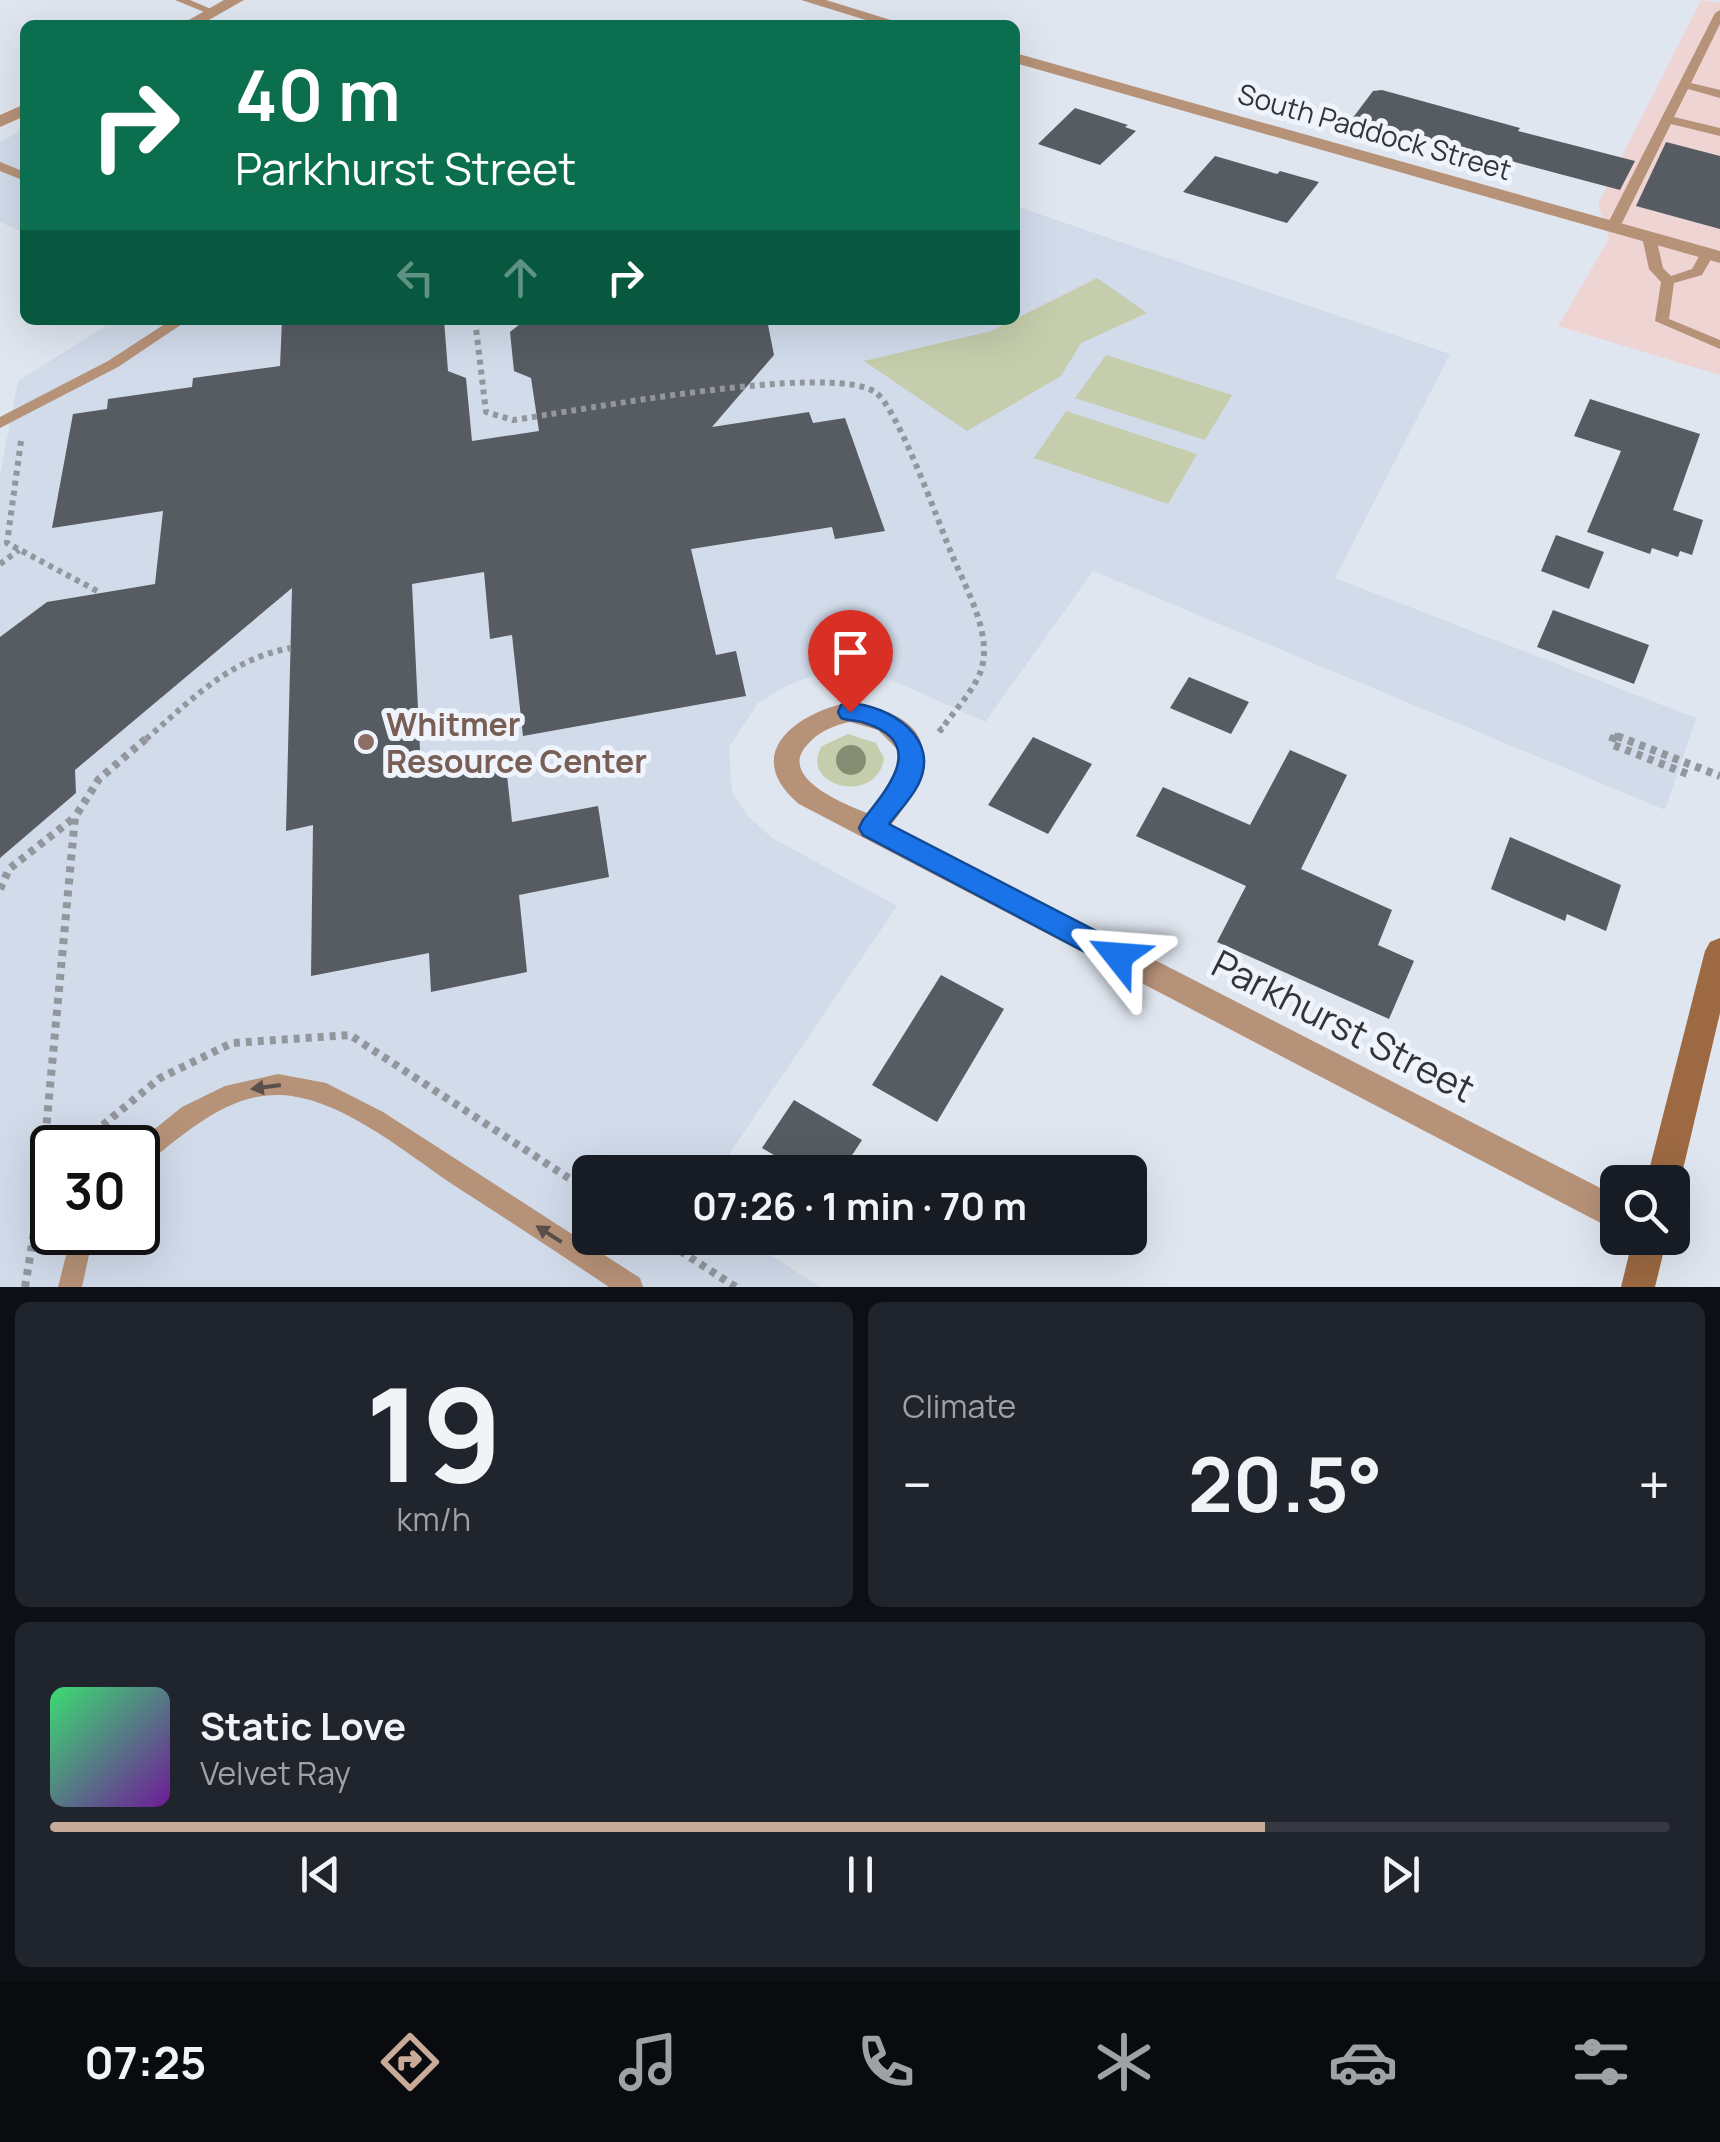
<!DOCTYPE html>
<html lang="en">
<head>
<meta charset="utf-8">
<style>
	:root { --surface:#171b24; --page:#20242c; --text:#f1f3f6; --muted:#9ea1a6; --line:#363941; --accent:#c8aa99 }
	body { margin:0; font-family:Manrope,sans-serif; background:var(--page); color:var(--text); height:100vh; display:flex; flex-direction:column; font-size:38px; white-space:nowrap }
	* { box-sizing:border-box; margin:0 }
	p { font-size:32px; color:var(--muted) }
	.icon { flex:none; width:55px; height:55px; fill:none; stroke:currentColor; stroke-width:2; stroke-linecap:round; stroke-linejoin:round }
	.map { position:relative; height:1287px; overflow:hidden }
	.details { display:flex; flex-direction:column; gap:15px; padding:15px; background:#0d0f14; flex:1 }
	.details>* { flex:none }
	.hud { position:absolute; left:20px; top:20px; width:1000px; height:305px; border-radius:15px; box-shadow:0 10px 40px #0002; background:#0b6e4f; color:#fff; overflow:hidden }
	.controls { position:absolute; left:1600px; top:1165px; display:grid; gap:20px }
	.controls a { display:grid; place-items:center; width:90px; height:90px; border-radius:15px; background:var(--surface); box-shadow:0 10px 40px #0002; font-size:50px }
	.speed { position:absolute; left:30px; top:1125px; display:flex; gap:20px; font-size:50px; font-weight:700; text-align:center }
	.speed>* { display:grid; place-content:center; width:130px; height:130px; border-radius:50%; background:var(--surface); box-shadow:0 10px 40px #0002; line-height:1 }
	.speed .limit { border:5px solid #111; border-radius:15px; background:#fff; color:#111 }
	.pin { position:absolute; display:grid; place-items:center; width:85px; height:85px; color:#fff; margin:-102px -42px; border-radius:50% 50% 50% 0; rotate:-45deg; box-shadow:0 0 10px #0007 }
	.pin .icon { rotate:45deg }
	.me { position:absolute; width:110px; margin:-55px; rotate:298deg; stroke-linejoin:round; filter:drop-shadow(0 0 8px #0008) }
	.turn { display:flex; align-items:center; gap:35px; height:210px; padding:0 50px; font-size:45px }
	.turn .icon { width:130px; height:130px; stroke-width:2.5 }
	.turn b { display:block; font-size:70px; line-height:85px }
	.lanes { display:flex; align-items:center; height:95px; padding:0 50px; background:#0003; justify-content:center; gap:50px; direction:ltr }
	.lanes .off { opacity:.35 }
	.big { font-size:75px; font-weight:700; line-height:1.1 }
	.details .widget { flex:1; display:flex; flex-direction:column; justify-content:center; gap:15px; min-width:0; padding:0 35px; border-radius:15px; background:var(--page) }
	.details .dial { align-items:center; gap:0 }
	.dial b { font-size:130px; line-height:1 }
	.song { display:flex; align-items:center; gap:30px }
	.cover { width:120px; height:120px; border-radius:15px; background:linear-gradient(135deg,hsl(140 70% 55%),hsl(280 70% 35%)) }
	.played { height:10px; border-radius:5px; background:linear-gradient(90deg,var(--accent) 75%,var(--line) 75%) }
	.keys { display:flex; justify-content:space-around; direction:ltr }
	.heat { display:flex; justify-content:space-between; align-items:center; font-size:55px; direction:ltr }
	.details .tiles { flex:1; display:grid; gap:15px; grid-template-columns:1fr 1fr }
	.widget:last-child { grid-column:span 2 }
	.trip { position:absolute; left:572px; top:1155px; width:575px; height:100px; border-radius:15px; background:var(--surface); box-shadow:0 10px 40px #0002; font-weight:700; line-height:100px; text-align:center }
	.tab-bar { display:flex; height:160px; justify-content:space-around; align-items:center; background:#090b0e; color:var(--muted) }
	.tab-bar .icon { width:70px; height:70px }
	.tab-bar .selected { color:var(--accent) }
	.tab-bar b { font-size:45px; color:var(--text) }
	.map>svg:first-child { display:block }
	.commercial { fill:#efd4d4 }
	.built { fill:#d1dbea; fill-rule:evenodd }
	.green { fill:#c5cdac }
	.building { fill:#575c63 }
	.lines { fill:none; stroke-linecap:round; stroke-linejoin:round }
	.path-far1 { stroke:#92969d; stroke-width:6; stroke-dasharray:5 5; stroke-linecap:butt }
	.path { stroke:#92969d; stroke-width:8; stroke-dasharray:6 6; stroke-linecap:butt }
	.service { fill:#b69278; fill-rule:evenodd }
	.minor { fill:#b69278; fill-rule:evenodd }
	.tertiary { fill:#b69278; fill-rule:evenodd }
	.secondary { fill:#9c6942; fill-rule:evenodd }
	.tree { fill:#858d73 }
	.oneway { fill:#5a504b }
	.route { fill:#1a73e8; stroke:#114b97; stroke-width:2.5 }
	.education-dot { fill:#8d6e63; stroke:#eef3fc; stroke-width:4 }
	.labels { text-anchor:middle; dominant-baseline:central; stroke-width:10; stroke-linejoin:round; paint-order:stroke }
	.far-street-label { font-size:28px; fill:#323438; stroke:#eef3fc }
	.education-label { font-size:32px; font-weight:bold; fill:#785e54; stroke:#eef3fc; text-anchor:start }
	.near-street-label { font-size:38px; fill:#323438; stroke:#eef3fc }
</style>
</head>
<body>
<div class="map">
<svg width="1720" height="1287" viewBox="0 0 1720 1287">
	<rect width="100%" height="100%" fill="#e0e6ef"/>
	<path class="commercial" d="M1701 0 1720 3V375L1558 326 1609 239 1598 204Z"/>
	<path class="built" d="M25 129V233L0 222V142Z
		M1015 206 1450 354 1335 578 1696 718 1665 810 1093 571 985 722 892 680 844 672 812 676 786 686 758 703 729 747 732 793 748 816 772 838 897 906 717 1172H590V1238H744L820 1287H0V475L18 381 115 320H1015ZM52 1148H138V1232H52Z"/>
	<path class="green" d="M1097 278 1147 313 1081 343 1061 376 967 431 864 361 991 331Z
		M1106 355 1232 395 1205 440 1075 398Z
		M1066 411 1197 454 1168 504 1034 458Z
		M848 734 876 743 884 758C877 807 797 786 822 746Z"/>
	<path class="building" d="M1382 90 1520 128 1518 131 1635 161 1620 190 1352 119 1373 91Z
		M1075 108 1128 125 1125 127 1136 131 1100 165 1038 144Z
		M1666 142 1720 156V229L1636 206Z
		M1215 156 1277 174 1280 171 1319 182 1287 223 1183 192Z
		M282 320H444L448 371 466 378 472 441 539 431 531 378 514 371 510 332 525 320H767L774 355 712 427 809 412 813 423 845 418 885 531 835 539 832 527 691 549 716 655 736 651 746 696 523 736 512 635 490 639 484 572 412 584 421 771 505 756 512 822 598 806 609 877 519 895 527 972 431 992 429 953 311 976 313 825 286 831 292 588 75 770 76 793 0 858V637L47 602 155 584 163 511 52 528 73 414 107 409 108 399 192 387 193 378 280 366Z
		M1590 399 1700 434 1673 510 1703 520 1692 555 1680 551 1678 557 1652 548 1650 554 1587 532 1621 451 1574 436Z
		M1556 535 1604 552 1589 589 1541 571Z
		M1553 610 1649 645 1634 684 1537 647Z
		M1189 677 1249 702 1231 734 1170 708Z
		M1033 737 1092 764 1048 834 988 805Z
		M1290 750 1347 775 1301 869 1392 910 1378 945 1414 961 1389 1019 1217 942 1246 886 1136 836 1163 787 1250 825Z
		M1510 837 1621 885 1606 931 1567 914 1565 921 1491 889Z
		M941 975 1004 1009 937 1122 872 1085Z
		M794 1100 862 1140 841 1172H803L762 1148Z"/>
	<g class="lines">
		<path class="path-far1" d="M475 320 486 412 513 420C579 411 828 362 875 392 897 406 938 521 950 550 964 586 995 635 980 673 972 693 953 712 941 730L938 727
			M21 441 7 543 101 593
			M0 564 19 550
			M1614 735 1623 739
			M146 739C193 699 229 659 291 648
			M1613 739 1614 735"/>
		<path class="path" d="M1614 736 1611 744 1690 775
			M1617 736 1720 776
			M0 889 9 869 75 817
			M75 1148 160 1078 232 1043 350 1035 590 1192
			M40 1195 75 817 99 779 149 736
			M660 1238 736 1287
			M25 1287 40 1195 52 1176"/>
		<path class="service" d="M175 0H190L218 12 209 14Z
			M1720 10V24L1691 83 1720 90V98L1688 89 1674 117 1720 128V136L1671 124 1620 227 1613 231 1608 230 1606 227 1715 13Z
			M0 162 25 172V181L0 171Z
			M1649 233 1656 237 1663 268 1671 276 1692 269 1702 251 1707 250 1714 254 1702 275 1674 283 1669 319 1720 340V349L1655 321 1661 282 1649 269 1642 237Z
			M171 320H188L118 367 0 428V417L108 361Z
			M278 1074 326 1083 383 1112 640 1278 643 1287H609C558 1253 507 1219 455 1186 406 1153 340 1097 280 1095 228 1093 184 1134 146 1164L138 1167V1148H131L182 1107 225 1086Z
			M72 1232H97L91 1246 82 1287H58Z"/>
		<path class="minor" d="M801 0H826L907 25H882Z
			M1015 53 1720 251V263L1015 63Z
			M850 702C937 716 941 762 891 825L1618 1197V1232L799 804C740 754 796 713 850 702ZM850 722 878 730 898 750 895 778 867 813C845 804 777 778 807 745 818 732 834 725 850 722Z"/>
		<path class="tertiary" d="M224 0H244L200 25H180Z
			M25 104V116L0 127V115Z"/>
		<path class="secondary" d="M1720 938V1013L1680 1182 1672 1194V1182H1646L1705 951 1710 942Z
			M1633 1238H1667L1655 1287H1621Z"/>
	</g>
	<circle class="tree" cx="851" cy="760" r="15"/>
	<defs><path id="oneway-solid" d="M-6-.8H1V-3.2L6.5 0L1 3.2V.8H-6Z" transform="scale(2.5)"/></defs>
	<g class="oneway">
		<use href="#oneway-solid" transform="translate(266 1087) rotate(172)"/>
		<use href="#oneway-solid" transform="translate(549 1234) rotate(-147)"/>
	</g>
	<path class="route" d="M850 703C890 706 942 738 918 785 911 799 898 812 889 824L1127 947 1131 956 1127 964 1118 967 1108 964 863 835 859 828 863 820C888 788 928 743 865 723 857 720 849 721 841 718L838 712 841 705Z"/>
	<circle class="education-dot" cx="366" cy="742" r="10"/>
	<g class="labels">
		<g class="far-street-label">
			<text transform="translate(1375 131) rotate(16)">South Paddock Street</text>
		</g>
		<g class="education-label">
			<text x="386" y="724">Whitmer<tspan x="386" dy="37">Resource Center</tspan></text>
		</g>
		<g class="near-street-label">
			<text transform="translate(1344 1025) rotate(27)">Parkhurst Street</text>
		</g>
	</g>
</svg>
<div class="controls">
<a><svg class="icon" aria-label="search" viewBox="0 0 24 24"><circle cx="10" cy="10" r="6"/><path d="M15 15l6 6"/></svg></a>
</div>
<div class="speed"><div class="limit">30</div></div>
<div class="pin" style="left:850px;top:712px;background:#d93025"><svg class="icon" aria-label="arrive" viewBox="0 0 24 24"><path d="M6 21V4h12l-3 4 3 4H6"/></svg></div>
<svg class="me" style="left:1118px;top:956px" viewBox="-20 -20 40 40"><path d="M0-17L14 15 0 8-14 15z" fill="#1a73e8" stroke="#fff" stroke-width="4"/></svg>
<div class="trip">07:26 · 1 min · 70 m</div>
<div class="hud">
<div class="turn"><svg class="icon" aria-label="right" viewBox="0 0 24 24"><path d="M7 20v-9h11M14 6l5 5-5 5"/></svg><div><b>40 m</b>Parkhurst Street</div></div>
<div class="lanes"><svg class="icon off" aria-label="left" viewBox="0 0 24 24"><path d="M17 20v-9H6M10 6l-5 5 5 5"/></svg><svg class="icon off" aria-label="ahead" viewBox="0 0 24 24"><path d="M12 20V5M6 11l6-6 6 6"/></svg><svg class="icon" aria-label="right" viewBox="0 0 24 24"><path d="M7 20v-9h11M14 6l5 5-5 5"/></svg></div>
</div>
</div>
<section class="details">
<div class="tiles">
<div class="widget dial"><b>19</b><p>km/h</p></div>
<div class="widget"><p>Climate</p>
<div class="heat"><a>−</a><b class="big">20.5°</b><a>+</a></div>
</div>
<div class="widget">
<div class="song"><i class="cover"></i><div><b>Static Love</b><p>Velvet Ray</p></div></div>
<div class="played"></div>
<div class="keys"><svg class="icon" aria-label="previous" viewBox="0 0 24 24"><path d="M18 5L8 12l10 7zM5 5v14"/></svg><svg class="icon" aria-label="pause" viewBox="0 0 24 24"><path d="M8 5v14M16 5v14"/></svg><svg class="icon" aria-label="next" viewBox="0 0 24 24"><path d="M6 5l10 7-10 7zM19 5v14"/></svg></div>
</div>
</div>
</section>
<nav class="tab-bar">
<b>07:25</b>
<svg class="icon selected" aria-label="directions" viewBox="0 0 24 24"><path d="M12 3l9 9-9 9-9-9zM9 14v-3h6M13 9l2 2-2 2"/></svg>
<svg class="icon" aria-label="music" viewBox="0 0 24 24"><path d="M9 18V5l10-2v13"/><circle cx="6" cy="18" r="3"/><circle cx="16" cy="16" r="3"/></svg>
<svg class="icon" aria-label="phone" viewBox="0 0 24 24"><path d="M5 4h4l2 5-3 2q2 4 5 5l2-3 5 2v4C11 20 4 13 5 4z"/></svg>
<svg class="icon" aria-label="climate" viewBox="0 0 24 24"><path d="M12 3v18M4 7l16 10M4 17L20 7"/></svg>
<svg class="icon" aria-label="car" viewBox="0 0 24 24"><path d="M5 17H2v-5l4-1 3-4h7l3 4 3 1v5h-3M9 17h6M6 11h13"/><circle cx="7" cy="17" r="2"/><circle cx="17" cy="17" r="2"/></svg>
<svg class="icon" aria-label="filters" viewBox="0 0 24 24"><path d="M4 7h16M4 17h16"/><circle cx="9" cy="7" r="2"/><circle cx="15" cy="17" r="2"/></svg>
</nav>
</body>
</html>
